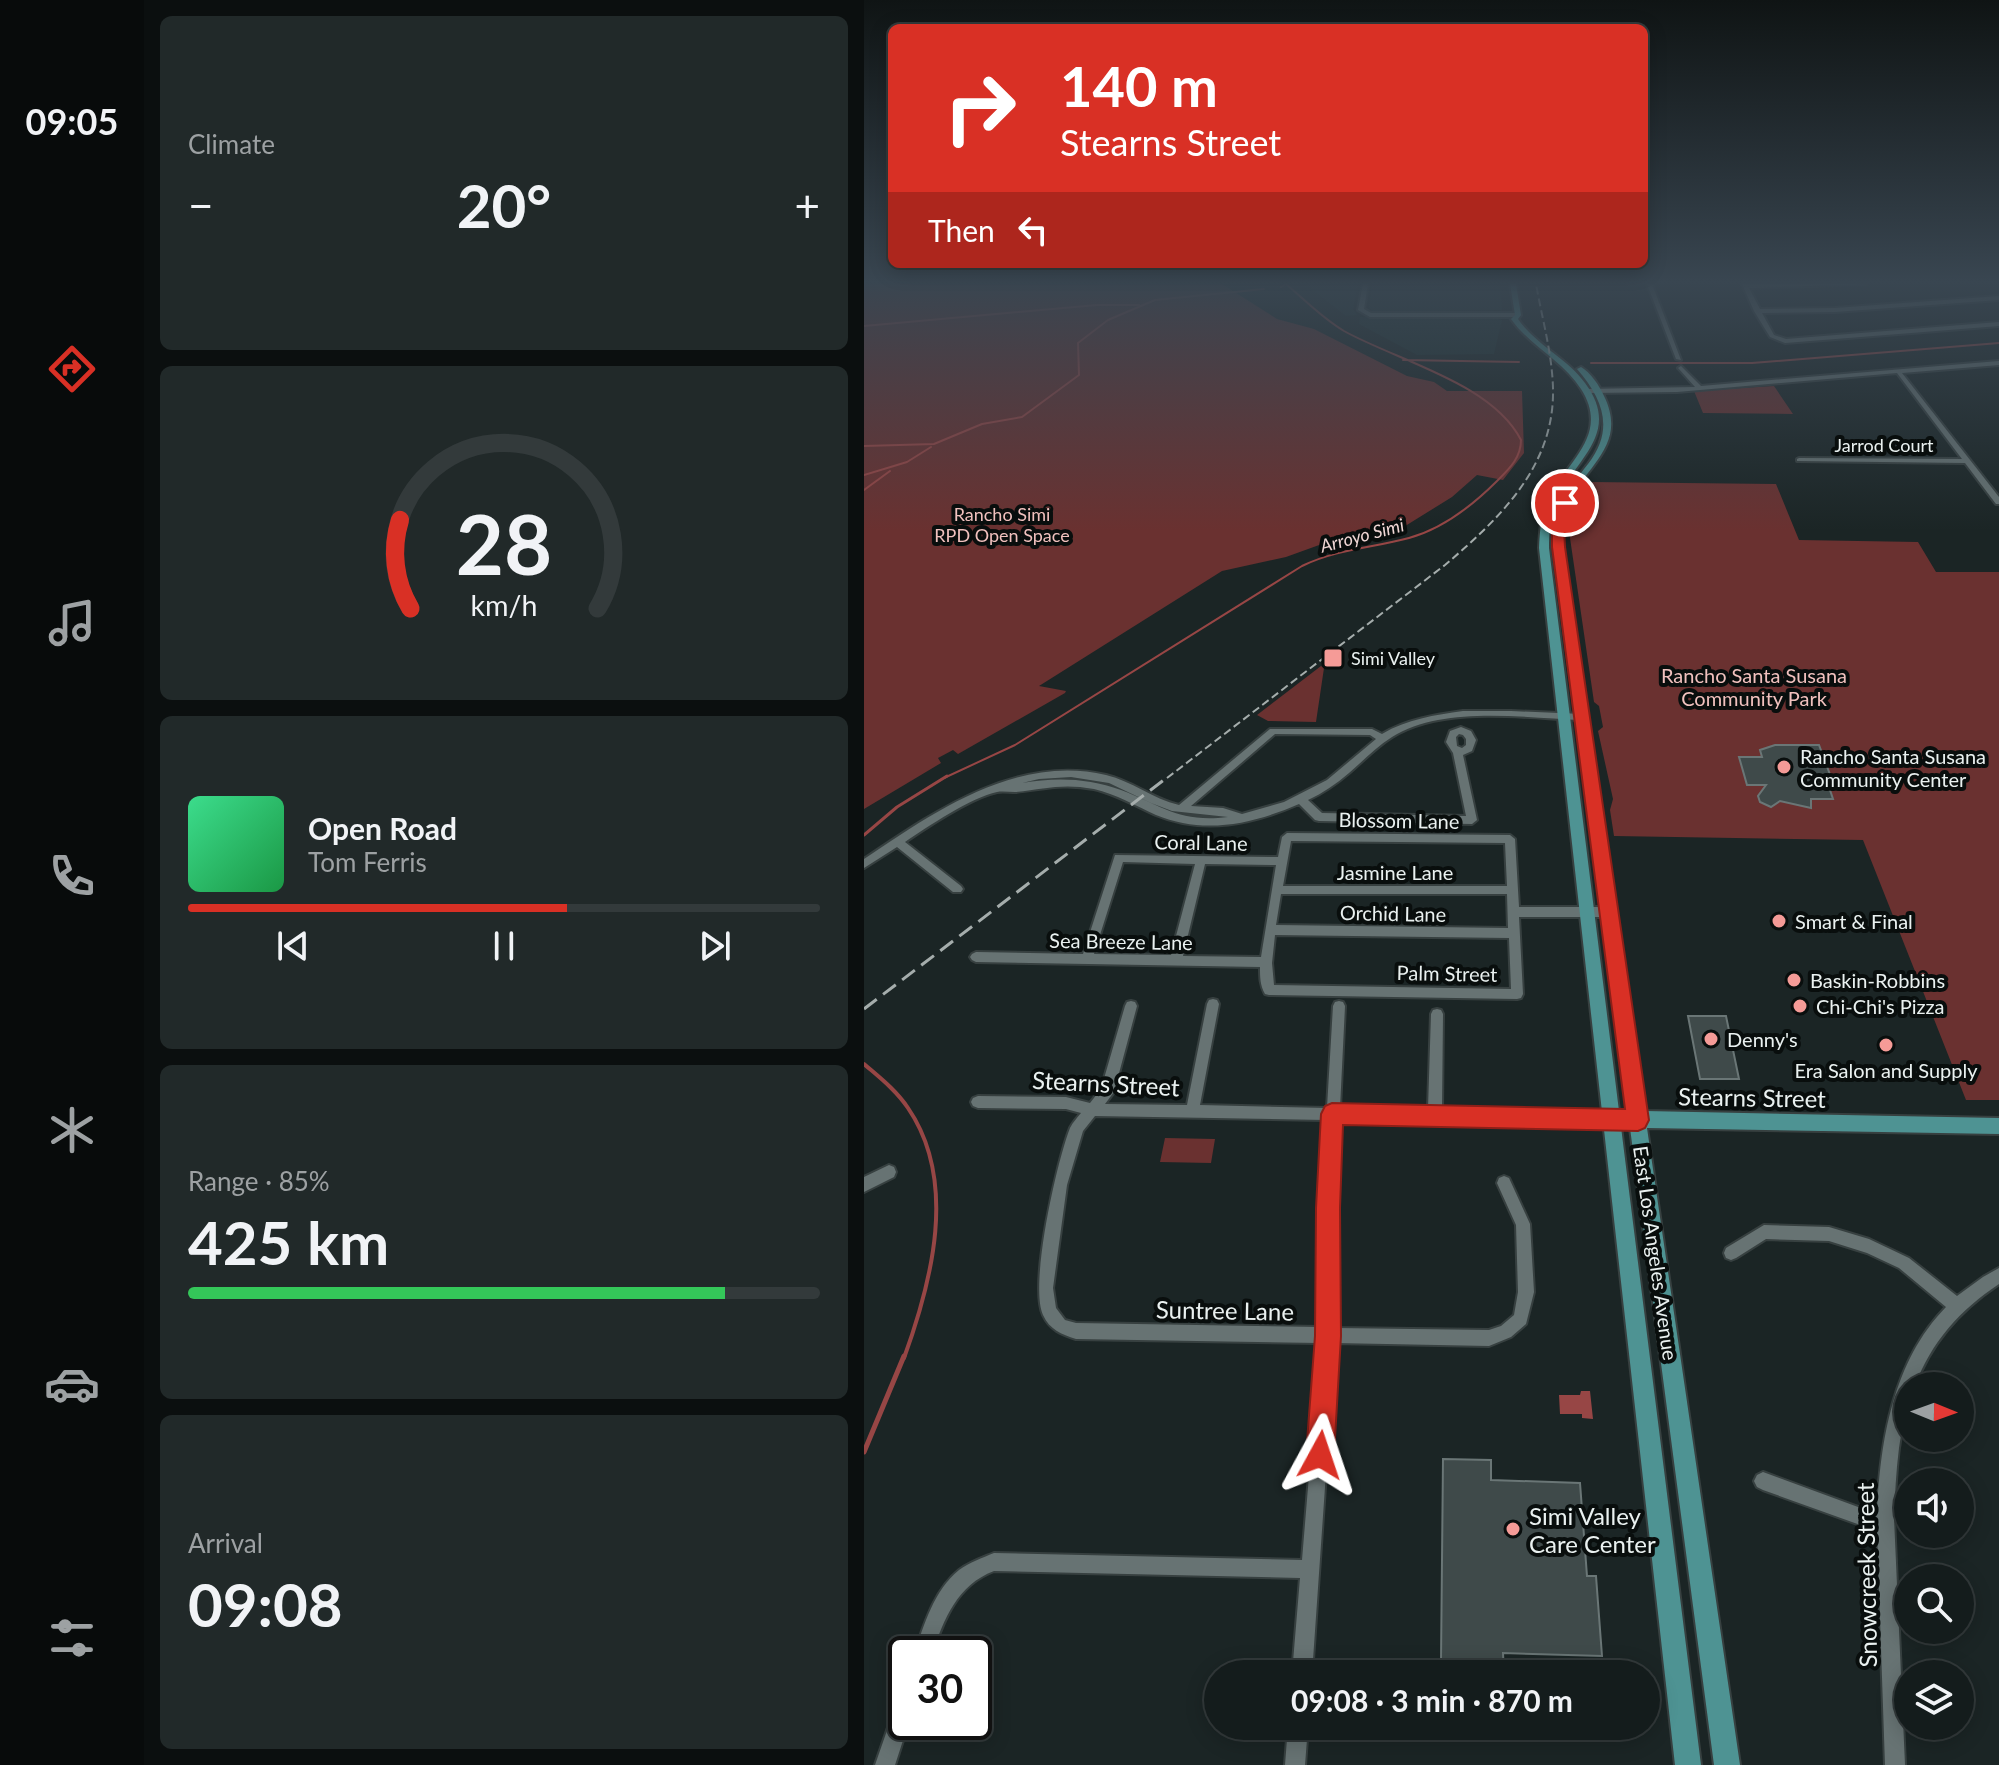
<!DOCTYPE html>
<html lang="en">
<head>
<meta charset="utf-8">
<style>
	:root { --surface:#141c1c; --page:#212929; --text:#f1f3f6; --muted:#9da1a3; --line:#333a3b; --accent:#d93025 }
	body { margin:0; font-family:Lato,sans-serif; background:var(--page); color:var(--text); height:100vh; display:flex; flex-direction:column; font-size:30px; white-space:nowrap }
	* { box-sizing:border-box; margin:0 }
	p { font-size:26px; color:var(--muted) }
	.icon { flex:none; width:44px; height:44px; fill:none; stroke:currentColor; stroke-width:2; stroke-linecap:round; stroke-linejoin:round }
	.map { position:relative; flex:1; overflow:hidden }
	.side { display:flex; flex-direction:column; gap:16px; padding:16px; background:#0b0f0f; width:720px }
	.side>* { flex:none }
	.hud { position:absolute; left:24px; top:24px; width:760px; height:244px; border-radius:12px; box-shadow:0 4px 20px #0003,0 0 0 2px var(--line); background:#d93025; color:#fff; overflow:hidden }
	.needle { width:52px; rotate:91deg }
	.buttons { position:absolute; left:1030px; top:1372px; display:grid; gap:16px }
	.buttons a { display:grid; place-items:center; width:80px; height:80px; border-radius:50%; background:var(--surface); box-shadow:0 4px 20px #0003,0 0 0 2px var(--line); font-size:40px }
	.speed { position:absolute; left:24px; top:1636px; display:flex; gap:16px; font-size:40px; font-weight:700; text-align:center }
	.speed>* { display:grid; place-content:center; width:104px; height:104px; border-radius:50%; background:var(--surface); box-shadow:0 4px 20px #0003,0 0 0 2px var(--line); line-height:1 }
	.speed .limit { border:4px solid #111; border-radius:12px; background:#fff; color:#111 }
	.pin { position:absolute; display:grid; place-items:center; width:68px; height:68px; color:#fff; margin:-34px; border:4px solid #fff; border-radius:50%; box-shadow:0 2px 8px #0007 }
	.me { position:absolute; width:88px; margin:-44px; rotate:5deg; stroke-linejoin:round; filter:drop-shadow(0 0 6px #0008) }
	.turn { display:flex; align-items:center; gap:28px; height:168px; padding:0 40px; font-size:36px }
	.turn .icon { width:104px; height:104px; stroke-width:2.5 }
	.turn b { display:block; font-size:56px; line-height:68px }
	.then { display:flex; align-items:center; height:76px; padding:0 40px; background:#0003; gap:16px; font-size:30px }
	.big { font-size:60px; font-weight:700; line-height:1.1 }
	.side .card { flex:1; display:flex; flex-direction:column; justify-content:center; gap:12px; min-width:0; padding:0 28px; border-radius:12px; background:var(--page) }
	.side .dial { align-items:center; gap:0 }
	.dial svg { height:208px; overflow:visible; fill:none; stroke:var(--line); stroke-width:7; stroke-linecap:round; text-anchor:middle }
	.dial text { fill:var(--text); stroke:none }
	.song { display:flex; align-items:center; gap:24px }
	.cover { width:96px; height:96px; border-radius:12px; background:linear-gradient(135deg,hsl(150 70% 55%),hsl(140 70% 35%)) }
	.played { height:8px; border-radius:4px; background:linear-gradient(90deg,var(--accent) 60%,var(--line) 60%) }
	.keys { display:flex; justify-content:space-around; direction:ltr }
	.heat { display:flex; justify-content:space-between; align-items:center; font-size:44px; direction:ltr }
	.charge { height:12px; border-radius:6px; background:linear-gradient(90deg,#34c759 85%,var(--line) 0) }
	.trip { position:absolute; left:340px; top:1660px; width:456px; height:80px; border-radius:40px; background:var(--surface); box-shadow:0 4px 20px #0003,0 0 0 2px var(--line); font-weight:700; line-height:80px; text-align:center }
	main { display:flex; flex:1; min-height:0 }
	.dock { display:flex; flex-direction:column; width:144px; justify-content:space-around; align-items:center; background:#080b0b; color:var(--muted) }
	.dock .icon { width:56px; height:56px }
	.dock .current { color:var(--accent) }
	.dock b { font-size:36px; color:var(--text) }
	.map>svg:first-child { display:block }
	.built { fill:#1e3030 }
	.green { fill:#6a3130 }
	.water { fill:#974645 }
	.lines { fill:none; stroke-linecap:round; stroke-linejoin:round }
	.stream-far3 { stroke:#974645; stroke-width:2 }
	.stream-far2 { stroke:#974645; stroke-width:3 }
	.stream-far1 { stroke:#974645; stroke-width:4 }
	.stream { stroke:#974645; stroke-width:5 }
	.building { fill:#3f4a4a; stroke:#6a7676; stroke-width:2 }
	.minor-casing { stroke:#374040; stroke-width:4 }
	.major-casing { stroke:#374040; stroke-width:4 }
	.minor { fill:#677373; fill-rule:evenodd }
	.major { fill:#4e9393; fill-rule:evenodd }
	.rail-far1 { stroke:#a5adac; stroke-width:2; stroke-dasharray:8 4; stroke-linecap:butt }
	.rail { stroke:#a5adac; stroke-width:3; stroke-dasharray:16 8; stroke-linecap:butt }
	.route { fill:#d93025; stroke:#8d1f18; stroke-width:2 }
	.poi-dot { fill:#f59b97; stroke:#090e0d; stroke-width:3 }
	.labels { text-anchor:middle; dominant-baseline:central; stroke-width:8; stroke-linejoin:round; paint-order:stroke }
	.far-street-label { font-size:18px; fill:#eaf1f0; stroke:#090e0d }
	.far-park-label { font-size:18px; fill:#f1c1be; stroke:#090e0d }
	.far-water-label { font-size:18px; font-style:italic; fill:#f0d7d5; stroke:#090e0d }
	.far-poi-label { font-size:18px; fill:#eaf1f0; stroke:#090e0d; text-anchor:start }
	.park-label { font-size:20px; fill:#f1c1be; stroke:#090e0d }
	.poi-label { font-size:20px; fill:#eaf1f0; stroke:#090e0d; text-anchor:start }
	.street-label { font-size:20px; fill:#eaf1f0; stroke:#090e0d }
	.near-street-label { font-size:24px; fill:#eaf1f0; stroke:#090e0d }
	.near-poi-label { font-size:24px; fill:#eaf1f0; stroke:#090e0d; text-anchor:start }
</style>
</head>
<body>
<main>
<nav class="dock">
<b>09:05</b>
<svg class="icon current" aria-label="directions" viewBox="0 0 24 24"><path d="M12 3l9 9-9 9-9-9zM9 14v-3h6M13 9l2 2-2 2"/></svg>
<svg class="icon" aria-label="music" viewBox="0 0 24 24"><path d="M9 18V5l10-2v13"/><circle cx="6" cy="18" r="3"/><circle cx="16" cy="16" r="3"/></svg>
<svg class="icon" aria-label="phone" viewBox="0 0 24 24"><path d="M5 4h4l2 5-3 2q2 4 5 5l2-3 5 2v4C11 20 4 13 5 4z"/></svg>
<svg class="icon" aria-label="climate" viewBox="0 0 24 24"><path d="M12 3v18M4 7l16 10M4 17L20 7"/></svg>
<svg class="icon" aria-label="car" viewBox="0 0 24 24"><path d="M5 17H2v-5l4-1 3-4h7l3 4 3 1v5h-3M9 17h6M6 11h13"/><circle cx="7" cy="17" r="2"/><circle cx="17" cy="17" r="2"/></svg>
<svg class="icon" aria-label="filters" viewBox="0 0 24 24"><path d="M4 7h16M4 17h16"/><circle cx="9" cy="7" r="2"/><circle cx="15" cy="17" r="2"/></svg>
</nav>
<section class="side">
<div class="card"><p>Climate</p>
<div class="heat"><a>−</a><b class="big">20°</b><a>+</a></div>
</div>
<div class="card dial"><svg viewBox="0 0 100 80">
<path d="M14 69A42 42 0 1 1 86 69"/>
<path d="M14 69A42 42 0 0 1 10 35" stroke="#d93025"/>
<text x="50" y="56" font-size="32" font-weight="700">28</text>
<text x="50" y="72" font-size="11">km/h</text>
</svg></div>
<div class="card">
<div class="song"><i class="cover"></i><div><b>Open Road</b><p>Tom Ferris</p></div></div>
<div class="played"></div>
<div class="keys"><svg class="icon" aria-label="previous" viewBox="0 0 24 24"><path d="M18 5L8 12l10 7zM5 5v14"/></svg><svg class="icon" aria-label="pause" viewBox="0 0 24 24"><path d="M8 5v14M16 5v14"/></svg><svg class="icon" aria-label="next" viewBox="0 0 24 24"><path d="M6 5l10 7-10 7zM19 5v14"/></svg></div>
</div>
<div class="card"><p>Range · 85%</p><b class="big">425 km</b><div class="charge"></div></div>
<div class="card"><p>Arrival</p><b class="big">09:08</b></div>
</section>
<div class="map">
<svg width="1135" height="1765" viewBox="0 0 1135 1765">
	<rect width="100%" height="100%" fill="#1b2525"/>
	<path class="built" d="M441 284H494L489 309 493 315 482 316Z
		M508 284H636L638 310 509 312 505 307Z
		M496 317 634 319 638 320 630 354 553 355 495 324Z"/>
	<path class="green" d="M0 284H358L413 319 450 329 543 376 570 382 583 391H658L660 453 639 480 613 475 588 497 538 528 469 540 422 557 358 571 175 686 202 691 201 693 94 754 89 750 74 758 77 763 0 809Z
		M910 386 929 414 839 413 830 391Z
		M726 482 912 484 935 540 1054 542 1072 572H1135V1100H1102L999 840 750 836 746 810 749 799 734 731 739 727 735 706 730 702 706 538 711 507Z
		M457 666 460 668 452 722 404 721 393 715Z
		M301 1138 351 1139 347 1163 296 1162Z"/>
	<path class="water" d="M717 1391H726L729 1419 718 1418V1414H696L695 1395H716Z"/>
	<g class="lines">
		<path class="stream-far3" d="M0 326 233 305H275
			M539 360 655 362
			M727 363H888L1135 343
			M0 446 70 444 118 424 158 417 215 375 214 343 244 320 291 300 400 289
			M0 475 43 462 67 447
			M0 490 26 471
			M80 778 151 745 438 566C473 549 508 548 545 538 578 529 609 505 633 481 645 469 657 458 657 440 628 383 534 361 480 331 458 318 441 300 422 284L417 287"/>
		<path class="stream-far2" d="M0 835 33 807 83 776"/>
		<path class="stream-far1" d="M0 1064C15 1077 32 1090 44 1108 94 1181 68 1281 40 1358"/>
		<path class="stream" d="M0 1452 40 1356"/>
	</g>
	<path class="building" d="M911 745H955L971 788 965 787 969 799H947V808L916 801 907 807 896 802 894 796 902 785H883L875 757H898L896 750Z
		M824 1016H862L875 1079H836Z
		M579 1459 627 1460V1480L716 1483 723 1576H732L738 1656 639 1653 640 1673 603 1672 577 1662Z"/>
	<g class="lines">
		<defs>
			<path id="minor" d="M499 284H504L500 309 507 313H654L657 315 654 317H506L494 310Z
				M783 284H788L817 360 812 359Z
				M878 284H1002L885 288 896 309 971 308 1135 296V300L971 312 898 313 910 335 922 339 1135 322V326L921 343 906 337 890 311Z
				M1135 361V365L1038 373 1135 497V504H1132L1101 463 933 461V459L935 458 1098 459 1033 373 813 392 723 393 720 391 723 389 831 387 815 369 814 368 817 366 837 386Z
				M599 711H647L718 714 723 717 718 720C660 718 579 705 528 737 512 747 499 761 485 773 472 784 459 793 444 800L458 813 602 816 589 753 582 742 586 731 597 727 607 731 612 740 608 751 599 755 613 820 608 824 455 821 451 820 435 804C389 824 340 835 292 815 272 806 252 794 230 789 198 783 181 789 151 792 145 792 138 791 133 792 108 797 63 827 41 842L97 886 99 889 97 892H89L33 847 0 868V859C70 812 152 754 242 775 268 781 289 799 315 805L406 729H508L518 734C543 719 571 715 599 711ZM411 734 506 735 512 739 463 780 420 802 378 814 359 808 327 806ZM595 734 599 735 602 739V745L598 748 593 746 592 737ZM207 777 245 783 287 803 308 811 364 817C315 823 299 806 257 790 224 778 192 777 158 783L175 779Z
				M423 833 646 835 651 839 655 907H746L750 909 752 912 750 915 746 917H655L659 994 657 998 653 999 405 995 401 994C396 985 396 977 396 967L112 962 108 960 106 957 108 954 112 952 219 954 251 855 414 857 418 837ZM427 841 641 843 643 886H419ZM259 862 331 864 307 955 230 954ZM341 864 412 865 397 957 319 956ZM417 894H643L644 928 412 925ZM411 935 645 938 647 989 410 985 408 963Z
				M349 999 353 1000 355 1004 336 1105 463 1108 469 1006 471 1002 475 1001 479 1002 481 1006 476 1108 564 1109 567 1014 569 1010 573 1009 577 1010 579 1014 578 1110 748 1113 753 1114 755 1119 753 1124 748 1125 475 1121 471 1208 472 1328 625 1330 637 1326 650 1315 654 1292 652 1225 633 1183 635 1178 640 1176 645 1178 666 1224 670 1292 662 1324 647 1337 625 1346 471 1343 448 1674H428L436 1578 130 1571C93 1585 80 1619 68 1654H50C60 1625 70 1590 95 1570 106 1562 118 1558 130 1553L438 1560 456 1343 212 1339C197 1334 186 1330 179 1315 165 1284 193 1161 206 1128 209 1122 213 1118 217 1113L202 1109 114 1108 109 1106 107 1102 109 1098 114 1096 202 1097 226 1103 237 1089 261 1006 263 1002 267 1001 271 1002 273 1006 250 1092 241 1104 323 1105 343 1004 345 1000ZM231 1116 462 1120 457 1208 456 1327 212 1323 201 1320 192 1308 189 1288 203 1185 219 1131Z
				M25 1165 30 1167 32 1172 30 1177 0 1192V1177Z
				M900 1225 965 1227 1005 1239 1045 1258 1093 1296 1119 1277 1135 1268V1284C1096 1310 1067 1342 1051 1386H1044C1044 1408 1038 1427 1035 1448 1032 1471 1031 1494 1030 1518L1041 1765H1021L1013 1531 899 1490 893 1487 890 1481 893 1475 899 1472 1013 1514C1016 1441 1029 1361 1082 1307L1035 1268 1003 1253 965 1241 902 1239 872 1258 867 1260 862 1258 860 1253 862 1248Z
				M42 1693V1722H45L31 1765H11L35 1696Z
				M424 1726H444L441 1765H421Z"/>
			<path id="major" d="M646 284H652L657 315 654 319C672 345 703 358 721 383 756 430 717 455 696 493 687 510 685 529 685 548L755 1111H764L689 547C689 532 690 518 696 504 703 489 714 477 724 464 751 429 739 399 713 369L717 367C727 373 735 385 740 396 764 445 722 465 705 503 699 517 698 532 699 547L781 1111 1135 1118V1134L783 1128 876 1765H850L766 1128 757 1127 837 1765H811L675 548C676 529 677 510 687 494 707 458 745 433 717 389 699 361 666 346 647 319L651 315Z"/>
		</defs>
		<use href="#minor" class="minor-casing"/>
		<use href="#major" class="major-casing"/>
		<use href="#minor" class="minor"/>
		<use href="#major" class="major"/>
		<path class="rail-far1" d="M303 778 581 565C636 518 691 466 689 388 688 353 678 318 672 284"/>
		<path class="rail" d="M0 1009 305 776"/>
	</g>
	<linearGradient id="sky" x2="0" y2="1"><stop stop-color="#0f1414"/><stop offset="0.53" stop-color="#394651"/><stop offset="1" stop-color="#394651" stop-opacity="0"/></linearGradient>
	<rect width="1135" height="531" fill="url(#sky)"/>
	<path class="route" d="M701 499 707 503 700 528 701 547 785 1120 781 1128 774 1131 479 1125 476 1208 477 1336 470 1455 466 1465 456 1469 446 1465 442 1455 451 1336 452 1208 457 1114 461 1106 468 1103 761 1109 688 547V528L695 503Z"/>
	<g class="poi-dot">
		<rect x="459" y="648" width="20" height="20" rx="4"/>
		<circle cx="920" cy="767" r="8"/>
		<circle cx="915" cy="921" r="8"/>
		<circle cx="930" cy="980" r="8"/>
		<circle cx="936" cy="1006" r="8"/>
		<circle cx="847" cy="1039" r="8"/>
		<circle cx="1022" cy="1045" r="8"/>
		<circle cx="649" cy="1529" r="8"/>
	</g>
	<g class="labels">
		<g class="far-street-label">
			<text x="1020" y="445">Jarrod Court</text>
		</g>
		<g class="far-park-label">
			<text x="138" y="514">Rancho Simi<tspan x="138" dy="21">RPD Open Space</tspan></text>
		</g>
		<g class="far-water-label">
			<text transform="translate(498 535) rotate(-15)">Arroyo Simi</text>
		</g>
		<g class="far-poi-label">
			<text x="487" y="658">Simi Valley</text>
		</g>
		<g class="park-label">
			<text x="890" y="675">Rancho Santa Susana<tspan x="890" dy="23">Community Park</tspan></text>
		</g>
		<g class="poi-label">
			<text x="936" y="756">Rancho Santa Susana<tspan x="936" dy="23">Community Center</tspan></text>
			<text x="931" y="921">Smart &amp; Final</text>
			<text x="946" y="980">Baskin-Robbins</text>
			<text x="952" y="1006">Chi-Chi's Pizza</text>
			<text x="863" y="1039">Denny's</text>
			<text x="1022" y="1070" text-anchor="middle">Era Salon and Supply</text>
		</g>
		<g class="street-label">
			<text transform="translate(535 820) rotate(1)">Blossom Lane</text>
			<text transform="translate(337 842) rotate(1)">Coral Lane</text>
			<text x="531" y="872">Jasmine Lane</text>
			<text transform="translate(529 913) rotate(1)">Orchid Lane</text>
			<text transform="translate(257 941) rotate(1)">Sea Breeze Lane</text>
			<text transform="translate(583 973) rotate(1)">Palm Street</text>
			<text transform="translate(792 1253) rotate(82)">East Los Angeles Avenue</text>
		</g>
		<g class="near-street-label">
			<text transform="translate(242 1083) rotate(3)">Stearns Street</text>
			<text transform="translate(888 1097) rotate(1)">Stearns Street</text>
			<text transform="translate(361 1310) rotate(1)">Suntree Lane</text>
			<text transform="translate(1002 1575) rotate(-91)">Snowcreek Street</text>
		</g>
		<g class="near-poi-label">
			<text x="665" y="1515">Simi Valley<tspan x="665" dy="28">Care Center</tspan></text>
		</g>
	</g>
</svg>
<div class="buttons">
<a><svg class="needle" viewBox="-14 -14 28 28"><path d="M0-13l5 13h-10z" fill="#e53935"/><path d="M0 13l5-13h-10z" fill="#9da1a3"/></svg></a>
<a><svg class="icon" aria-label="sound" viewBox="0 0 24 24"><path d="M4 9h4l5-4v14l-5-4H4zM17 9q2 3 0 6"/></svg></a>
<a><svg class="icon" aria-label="search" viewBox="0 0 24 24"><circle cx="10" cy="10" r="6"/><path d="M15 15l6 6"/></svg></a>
<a><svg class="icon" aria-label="layers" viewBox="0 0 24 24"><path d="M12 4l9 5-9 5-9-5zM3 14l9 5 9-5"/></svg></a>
</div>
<div class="speed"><div class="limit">30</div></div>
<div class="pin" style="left:701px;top:503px;background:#d93025"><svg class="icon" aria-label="arrive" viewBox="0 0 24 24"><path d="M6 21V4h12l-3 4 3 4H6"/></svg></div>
<svg class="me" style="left:456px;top:1455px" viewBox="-20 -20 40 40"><path d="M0-17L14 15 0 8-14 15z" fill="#d93025" stroke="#fff" stroke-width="4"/></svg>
<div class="trip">09:08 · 3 min · 870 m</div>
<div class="hud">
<div class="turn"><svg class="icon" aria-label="right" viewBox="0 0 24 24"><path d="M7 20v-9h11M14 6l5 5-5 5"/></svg><div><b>140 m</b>Stearns Street</div></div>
<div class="then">Then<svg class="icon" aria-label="left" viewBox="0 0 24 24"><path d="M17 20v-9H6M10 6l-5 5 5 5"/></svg></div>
</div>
</div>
</main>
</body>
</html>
